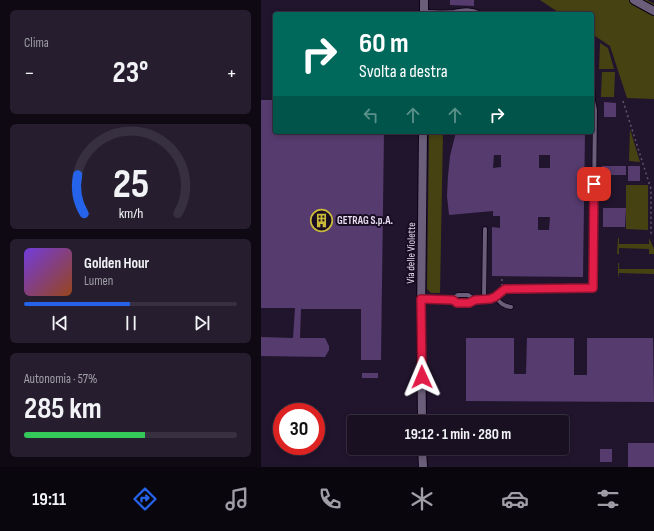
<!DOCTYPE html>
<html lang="it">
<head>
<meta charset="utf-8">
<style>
	:root { --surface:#191022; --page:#261e2f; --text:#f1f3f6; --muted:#9f9da5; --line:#373040; --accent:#2563eb }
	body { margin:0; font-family:"Sofia Sans Condensed",sans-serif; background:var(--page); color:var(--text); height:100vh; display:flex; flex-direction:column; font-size:15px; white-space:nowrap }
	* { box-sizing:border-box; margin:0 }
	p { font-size:13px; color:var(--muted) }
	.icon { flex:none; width:22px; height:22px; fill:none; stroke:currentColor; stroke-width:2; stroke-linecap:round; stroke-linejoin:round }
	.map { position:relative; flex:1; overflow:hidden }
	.panel { display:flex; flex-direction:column; gap:10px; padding:10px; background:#0e0913; width:261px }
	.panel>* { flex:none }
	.hud { position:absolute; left:12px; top:12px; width:321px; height:122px; border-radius:4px; box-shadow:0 2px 6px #0003,0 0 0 1px var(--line); background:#00695c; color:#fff; overflow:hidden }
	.speed { position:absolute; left:12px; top:403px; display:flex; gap:8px; font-size:20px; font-weight:700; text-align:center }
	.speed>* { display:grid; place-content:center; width:52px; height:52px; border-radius:50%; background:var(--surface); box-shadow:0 2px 6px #0003,0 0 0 1px var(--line); line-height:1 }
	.speed .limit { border:6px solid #d22; background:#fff; color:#111 }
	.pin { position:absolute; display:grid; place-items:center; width:34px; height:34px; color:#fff; margin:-17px; border-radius:8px; box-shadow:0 2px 6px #0006 }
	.me { position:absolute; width:44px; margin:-22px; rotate:359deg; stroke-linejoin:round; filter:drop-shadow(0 0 3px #0008) }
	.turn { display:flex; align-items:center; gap:14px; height:84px; padding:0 20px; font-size:18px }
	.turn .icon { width:52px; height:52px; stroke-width:2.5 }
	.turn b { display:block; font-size:28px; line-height:34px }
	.lanes { display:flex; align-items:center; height:38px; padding:0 20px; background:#0003; justify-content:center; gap:20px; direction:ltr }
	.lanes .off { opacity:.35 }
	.big { font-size:30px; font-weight:700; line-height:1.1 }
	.panel .card { flex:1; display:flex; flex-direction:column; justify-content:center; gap:6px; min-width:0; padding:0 14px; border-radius:6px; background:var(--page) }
	.panel .dial { align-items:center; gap:0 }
	.dial svg { height:104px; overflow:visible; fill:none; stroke:var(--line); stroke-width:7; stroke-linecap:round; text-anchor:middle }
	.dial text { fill:var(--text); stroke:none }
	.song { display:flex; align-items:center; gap:12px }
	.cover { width:48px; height:48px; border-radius:6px; background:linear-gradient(135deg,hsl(260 70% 55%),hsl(20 70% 35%)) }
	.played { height:4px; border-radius:2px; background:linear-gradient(90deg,var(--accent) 50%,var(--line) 50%) }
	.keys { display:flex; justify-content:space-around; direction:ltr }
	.heat { display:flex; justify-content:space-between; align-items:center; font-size:22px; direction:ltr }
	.charge { height:6px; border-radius:3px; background:linear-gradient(90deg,#34c759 57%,var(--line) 0) }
	.trip { position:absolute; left:86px; top:415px; width:222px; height:40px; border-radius:4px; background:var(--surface); box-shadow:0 2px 6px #0003,0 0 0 1px var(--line); font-weight:700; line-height:40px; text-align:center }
	.tabs { display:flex; height:64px; justify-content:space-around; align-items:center; background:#0a060e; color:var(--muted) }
	.tabs .icon { width:28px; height:28px }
	.tabs .selected { color:var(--accent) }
	.tabs b { font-size:18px; color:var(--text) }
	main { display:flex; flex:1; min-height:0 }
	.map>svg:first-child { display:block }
	.green { fill:#474212 }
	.building { fill:#563b6e; fill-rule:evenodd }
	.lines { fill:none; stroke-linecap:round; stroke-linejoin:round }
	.lane-casing { stroke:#0b0214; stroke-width:5.5 }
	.street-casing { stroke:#0b0214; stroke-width:10 }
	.path { stroke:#5f556b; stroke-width:1.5; stroke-dasharray:2 3; stroke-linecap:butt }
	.lane { stroke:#6b5e7a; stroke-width:4 }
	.street { stroke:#6b5e7a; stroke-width:8 }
	.route-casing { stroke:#92132f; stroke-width:10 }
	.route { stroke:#e11d48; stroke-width:7 }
	.labels { text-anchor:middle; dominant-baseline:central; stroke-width:4; stroke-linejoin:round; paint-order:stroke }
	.poi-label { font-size:11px; font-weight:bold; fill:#e3dcec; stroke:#180c23; text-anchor:start }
	.street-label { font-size:11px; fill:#e3dcec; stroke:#180c23 }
</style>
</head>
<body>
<main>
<section class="panel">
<div class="card"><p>Clima</p>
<div class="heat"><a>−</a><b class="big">23°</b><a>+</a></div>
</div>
<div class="card dial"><svg viewBox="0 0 100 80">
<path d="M14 69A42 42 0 1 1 86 69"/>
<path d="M14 69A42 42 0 0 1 9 39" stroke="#2563eb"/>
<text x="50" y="56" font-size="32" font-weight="700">25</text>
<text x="50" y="72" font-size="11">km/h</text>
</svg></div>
<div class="card">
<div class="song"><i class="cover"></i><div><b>Golden Hour</b><p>Lumen</p></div></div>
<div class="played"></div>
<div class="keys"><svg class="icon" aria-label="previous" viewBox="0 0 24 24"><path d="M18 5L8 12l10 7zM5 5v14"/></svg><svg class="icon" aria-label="pause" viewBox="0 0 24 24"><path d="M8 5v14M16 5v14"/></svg><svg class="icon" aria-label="next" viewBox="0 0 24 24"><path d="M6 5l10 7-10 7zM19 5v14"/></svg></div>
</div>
<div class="card"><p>Autonomia · 57%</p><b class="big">285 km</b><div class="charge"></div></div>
</section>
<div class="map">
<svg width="393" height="467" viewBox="0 0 393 467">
	<rect width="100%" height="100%" fill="#21152d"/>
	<path class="green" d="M279 0H386L393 4V99L366 98 349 46 331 34V14H300Z
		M339 43 347 48 353 69H338Z
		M341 72H354L353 97H340Z
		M369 129 379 162 368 161Z
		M168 132H182L179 293H170L166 289Z
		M365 185H387V230L365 229Z
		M357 238H358V244H388V238L393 249V254H388V249L358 248V254H356Z
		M357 263H358V269H393V274L358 273 357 279Z"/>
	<path class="building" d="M189 0H213V6L189 5Z
		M0 100H14V132H123L120 360H100V309H40L39 338H64L68 346V350L64 357 0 356V337L32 338 34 308H0Z
		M343 102 355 103V117H343Z
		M195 132H324L322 277 231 276V227L239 228V216H232V211L188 215 186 196 187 176 189 156ZM233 155H240V167L232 168ZM278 155H289V168H278ZM277 217H289L288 230H277Z
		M341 166H365V175H341Z
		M367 166H379V181H367Z
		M342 208H365L364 227H342Z
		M205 338H253V374H265L266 338H313V375H326V338H392L393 402 205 401Z
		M101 373H117V378H101Z
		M367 443H393V467H367Z
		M339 449H351V462H339Z"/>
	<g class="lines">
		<defs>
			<path id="lane" d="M163 12C173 12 183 13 193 12 202 10 209 9 218 13
				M216 14H279
				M235 297C239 303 242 306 250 307
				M160 299H191L197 295H207L214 300
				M191 299C203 308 205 301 215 300 221 298 228 301 234 298 240 294 242 289 250 288H332L334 110 332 101 331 79
				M223 300 224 229"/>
			<path id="street" d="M373 0 393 11
				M163 14V0
				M161 422 160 316 162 132
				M161 448 162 467"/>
		</defs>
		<use href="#lane" class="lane-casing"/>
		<use href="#street" class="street-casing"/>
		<path class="path" d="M362 101 390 189V235
			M241 286V276"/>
		<use href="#lane" class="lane"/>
		<use href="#street" class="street"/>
	</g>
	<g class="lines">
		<defs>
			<path id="route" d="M161 377 160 299 192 300 196 303H208L214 300 229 299 234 297 244 289 332 288 333 184"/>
		</defs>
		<use href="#route" class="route-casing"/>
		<use href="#route" class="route"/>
	</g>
	<defs>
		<symbol id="building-ring" viewBox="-11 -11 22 22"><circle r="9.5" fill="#180c23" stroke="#c9ba3a" stroke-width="1.5"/><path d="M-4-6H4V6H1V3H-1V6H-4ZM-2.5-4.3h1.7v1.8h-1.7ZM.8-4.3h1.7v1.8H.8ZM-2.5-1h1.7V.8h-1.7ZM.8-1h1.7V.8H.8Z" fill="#c9ba3a"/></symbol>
	</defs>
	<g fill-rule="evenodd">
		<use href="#building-ring" x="48" y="208" width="25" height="25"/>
	</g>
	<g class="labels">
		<g class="poi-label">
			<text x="76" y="220">GETRAG S.p.A.</text>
		</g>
		<g class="street-label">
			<text transform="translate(150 253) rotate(-89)">Via delle Violette</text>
		</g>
	</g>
</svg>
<div class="speed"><div class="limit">30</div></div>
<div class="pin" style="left:333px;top:184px;background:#d93025"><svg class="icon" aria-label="arrive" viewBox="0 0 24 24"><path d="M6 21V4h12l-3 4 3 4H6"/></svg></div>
<svg class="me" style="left:161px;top:377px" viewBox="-20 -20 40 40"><path d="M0-17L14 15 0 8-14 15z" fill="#e11d48" stroke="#fff" stroke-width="4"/></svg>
<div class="trip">19:12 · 1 min · 280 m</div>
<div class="hud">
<div class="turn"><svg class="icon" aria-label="right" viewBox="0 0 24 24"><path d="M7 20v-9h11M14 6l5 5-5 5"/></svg><div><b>60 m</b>Svolta a destra</div></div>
<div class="lanes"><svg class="icon off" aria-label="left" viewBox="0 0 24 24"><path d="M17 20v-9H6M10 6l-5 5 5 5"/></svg><svg class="icon off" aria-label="ahead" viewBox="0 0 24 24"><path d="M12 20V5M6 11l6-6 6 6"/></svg><svg class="icon off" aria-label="ahead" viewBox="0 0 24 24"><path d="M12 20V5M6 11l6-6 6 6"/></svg><svg class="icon" aria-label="right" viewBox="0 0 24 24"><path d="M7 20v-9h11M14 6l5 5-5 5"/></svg></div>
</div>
</div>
</main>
<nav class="tabs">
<b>19:11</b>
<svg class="icon selected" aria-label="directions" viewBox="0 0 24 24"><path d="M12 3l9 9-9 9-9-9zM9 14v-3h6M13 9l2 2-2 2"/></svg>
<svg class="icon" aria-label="music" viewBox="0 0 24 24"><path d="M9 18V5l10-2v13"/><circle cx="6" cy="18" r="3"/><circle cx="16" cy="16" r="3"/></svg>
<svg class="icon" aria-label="phone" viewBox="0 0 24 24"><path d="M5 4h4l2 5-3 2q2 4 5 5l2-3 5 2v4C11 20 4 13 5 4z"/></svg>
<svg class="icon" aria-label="climate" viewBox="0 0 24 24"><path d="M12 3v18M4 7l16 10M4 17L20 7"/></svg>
<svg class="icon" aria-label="car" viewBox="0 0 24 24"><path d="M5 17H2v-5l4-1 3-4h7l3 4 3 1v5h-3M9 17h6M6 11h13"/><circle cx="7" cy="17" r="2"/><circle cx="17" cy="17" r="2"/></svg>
<svg class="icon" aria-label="filters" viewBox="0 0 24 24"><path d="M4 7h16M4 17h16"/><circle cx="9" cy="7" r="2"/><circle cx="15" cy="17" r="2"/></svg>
</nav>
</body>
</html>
